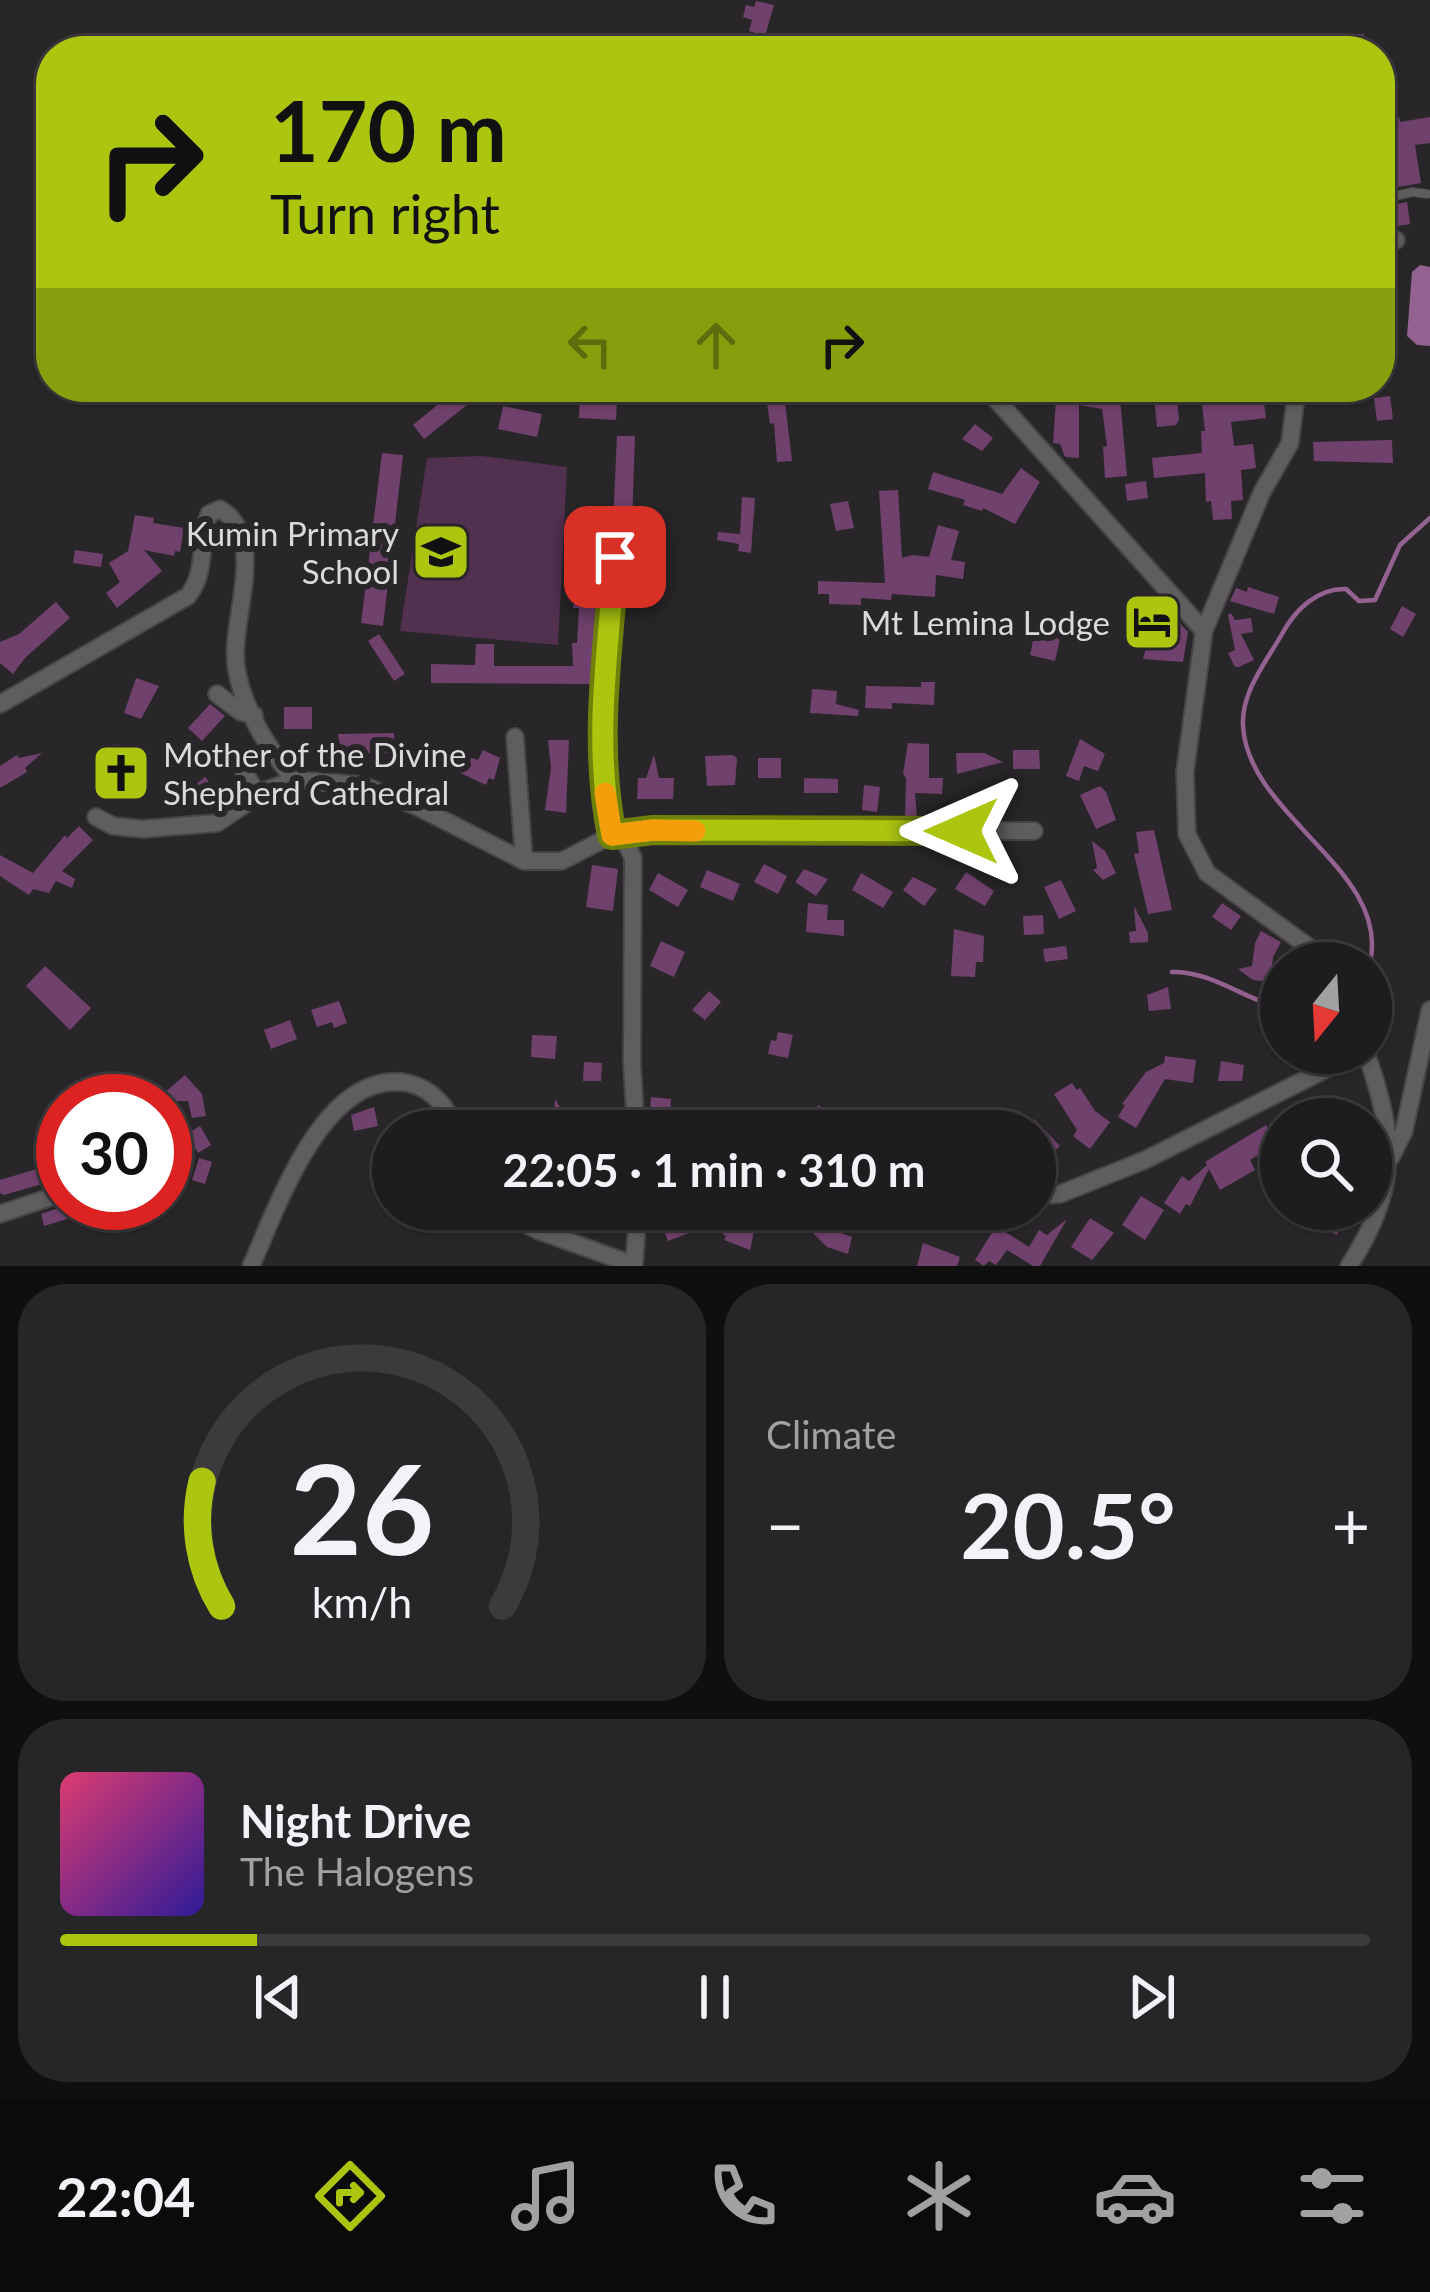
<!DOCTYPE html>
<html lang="en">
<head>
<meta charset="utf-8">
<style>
	:root { --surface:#1e1c1e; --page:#262527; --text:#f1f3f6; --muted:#a1a1a4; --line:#3c3a3c; --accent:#acc610 }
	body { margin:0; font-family:Lato,sans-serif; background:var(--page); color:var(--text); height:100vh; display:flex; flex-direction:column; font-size:45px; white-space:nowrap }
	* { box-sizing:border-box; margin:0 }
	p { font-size:39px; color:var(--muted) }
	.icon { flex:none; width:66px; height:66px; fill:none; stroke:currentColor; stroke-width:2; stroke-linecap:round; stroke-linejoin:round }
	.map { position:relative; height:1266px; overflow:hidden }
	.side { display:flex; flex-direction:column; gap:18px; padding:18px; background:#100f10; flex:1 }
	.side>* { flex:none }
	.hud { position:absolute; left:36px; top:36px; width:1359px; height:366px; border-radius:48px; box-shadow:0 3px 9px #0004,0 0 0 3px var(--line); background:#acc610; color:#111; overflow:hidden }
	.needle { width:78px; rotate:198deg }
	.buttons { position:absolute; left:1260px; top:942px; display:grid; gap:24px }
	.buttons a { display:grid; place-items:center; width:132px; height:132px; border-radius:50%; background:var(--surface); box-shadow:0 3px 9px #0004,0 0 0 3px var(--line); font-size:60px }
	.speed { position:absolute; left:36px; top:1074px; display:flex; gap:24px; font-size:60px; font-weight:700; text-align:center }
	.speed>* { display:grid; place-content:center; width:156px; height:156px; border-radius:50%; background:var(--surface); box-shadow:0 3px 9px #0004,0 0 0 3px var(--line); line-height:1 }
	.speed .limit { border:18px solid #d22; background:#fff; color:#111 }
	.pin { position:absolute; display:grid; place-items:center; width:102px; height:102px; color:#fff; margin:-51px; border-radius:24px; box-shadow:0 6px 18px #0006 }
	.me { position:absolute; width:132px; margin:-66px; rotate:270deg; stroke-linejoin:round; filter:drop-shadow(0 0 9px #0008) }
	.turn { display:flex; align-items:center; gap:42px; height:252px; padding:0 36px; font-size:54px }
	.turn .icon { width:156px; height:156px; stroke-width:2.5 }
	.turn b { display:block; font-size:84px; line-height:102px }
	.lanes { display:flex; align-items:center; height:114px; padding:0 36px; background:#0003; justify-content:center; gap:60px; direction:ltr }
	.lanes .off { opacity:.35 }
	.big { font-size:90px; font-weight:700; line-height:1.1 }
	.side .card { flex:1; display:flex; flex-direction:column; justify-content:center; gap:18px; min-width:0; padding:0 42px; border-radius:48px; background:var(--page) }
	.side .dial { align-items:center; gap:0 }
	.dial svg { height:312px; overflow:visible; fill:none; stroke:var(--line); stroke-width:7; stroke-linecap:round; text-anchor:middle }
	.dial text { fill:var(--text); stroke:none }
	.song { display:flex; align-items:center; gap:36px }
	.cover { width:144px; height:144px; border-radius:18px; background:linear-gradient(135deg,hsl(340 70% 55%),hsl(250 70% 35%)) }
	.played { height:12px; border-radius:6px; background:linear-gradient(90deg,var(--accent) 15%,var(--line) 15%) }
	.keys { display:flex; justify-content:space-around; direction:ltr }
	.heat { display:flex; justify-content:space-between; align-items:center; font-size:66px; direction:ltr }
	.side .tiles { flex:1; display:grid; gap:18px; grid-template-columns:1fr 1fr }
	.card:last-child { grid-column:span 2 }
	.trip { position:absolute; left:372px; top:1110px; width:684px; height:120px; border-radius:60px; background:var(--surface); box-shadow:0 3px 9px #0004,0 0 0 3px var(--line); font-weight:700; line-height:120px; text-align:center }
	.menu { display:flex; height:192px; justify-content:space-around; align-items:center; background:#0c0b0c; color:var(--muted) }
	.menu .icon { width:84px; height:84px }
	.menu .current { color:var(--accent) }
	.menu b { font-size:54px; color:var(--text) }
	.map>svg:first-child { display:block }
	.green { fill:#523150 }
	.water { fill:#946291 }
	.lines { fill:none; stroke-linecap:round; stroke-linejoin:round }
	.stream { stroke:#946291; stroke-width:4.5 }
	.building { fill:#71416e }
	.lane-casing { stroke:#464446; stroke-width:10 }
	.street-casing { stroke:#464446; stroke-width:20 }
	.lane { stroke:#605d5f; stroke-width:8 }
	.street { stroke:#605d5f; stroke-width:16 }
	.route-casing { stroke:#70810a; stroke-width:30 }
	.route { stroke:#acc610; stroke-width:21 }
	.slow { stroke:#f59e0b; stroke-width:21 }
	.labels { text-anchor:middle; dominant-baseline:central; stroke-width:12; stroke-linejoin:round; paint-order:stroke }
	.poi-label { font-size:33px; fill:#dbdadb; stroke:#282628; text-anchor:end }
</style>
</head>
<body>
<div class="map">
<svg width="1430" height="1266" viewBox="0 0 1430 1266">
	<rect width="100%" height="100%" fill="#282628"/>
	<path class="green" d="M482 456 567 467 558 645 400 631 427 458Z"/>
	<path class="water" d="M1420 265 1430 267V346L1417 345 1407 336 1412 272Z"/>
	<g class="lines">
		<path class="stream" d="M1370 963C1391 870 1248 817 1243 726 1241 692 1266 662 1282 634 1295 610 1317 588 1346 589L1359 601 1375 600 1400 545 1430 518
			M1172 972C1211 971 1244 999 1281 1008
			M1371 998 1384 1013"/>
	</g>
	<path class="building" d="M756 1 774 5 765 36 749 31 752 20 743 17 746 5 754 7Z
		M1364 34 1365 51H1269V38Z
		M1399 117 1400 122 1430 117V143L1415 145 1421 183 1387 189 1380 119Z
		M1407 202 1410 224 1393 227 1390 205Z
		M459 387H476L482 393 424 439 413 425Z
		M580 387H611V399H617L616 420 579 418Z
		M1057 387H1119L1127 476 1105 478 1103 447 1107 446 1102 409 1079 405V458L1065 457 1060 444 1053 443Z
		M1153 387H1176L1179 420 1176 425 1157 427Z
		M1200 387H1262L1266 418 1231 422 1234 446 1253 444 1256 468 1241 470 1243 500 1231 501 1232 519 1213 520 1211 501 1206 502 1205 473 1154 478 1152 458 1202 453 1201 431H1205Z
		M784 394 792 461 777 462 774 423 770 424 766 396Z
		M1390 396 1393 419 1377 421 1374 398Z
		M503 406 542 414 537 437 498 429Z
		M975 424 993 438 982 451 962 439Z
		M617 436H635L632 524 613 523Z
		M1392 440 1393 463 1314 461 1313 442Z
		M382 453 403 455 383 626 361 623Z
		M1021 468 1040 482 1015 524 983 508 982 511 963 505 965 500 928 489 933 472 1002 494Z
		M1146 481 1148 498 1127 501 1125 484Z
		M898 490 902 558 912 555 929 557 938 525 959 531 951 560 965 562 963 579 936 575 935 597 892 594 891 600 861 598V605L829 604V594H818V581L885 583 879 491Z
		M742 497 755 498 751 553 738 551 739 544 717 540 718 532 740 534Z
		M848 501 854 528 836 531 830 504Z
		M135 515 154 518 153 523 184 528 180 552 175 551 174 556 144 550 162 571 117 608 106 593 120 582 109 563 128 551Z
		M75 550 103 554 101 567 73 563Z
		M577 584 597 585 592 684 431 683V664L475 665 476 644H494V666H573L572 643H577L579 608H573Z
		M1248 587 1279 597 1274 614 1230 601 1236 588 1247 592Z
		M56 602 70 618 25 658 13 674 0 663V642L19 634Z
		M1402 606 1416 614 1403 637 1390 629Z
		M1129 609 1170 612 1188 632 1183 662 1143 659 1150 634 1127 631Z
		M1231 613 1235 620 1251 618 1253 632 1241 634 1254 660 1239 667H1235L1228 653 1235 650 1228 615Z
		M1035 631 1061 634 1055 661 1030 655Z
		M379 634 405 674 394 681 368 641Z
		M136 678 159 686 141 719 124 713Z
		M921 682H935L934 705 892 703V709L865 708 866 686 921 687Z
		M812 689 837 691 836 704 859 710 858 716 810 713Z
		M210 704 225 716 202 741 188 728Z
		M284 707H312V729H284Z
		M394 733 395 753 340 754 338 734Z
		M1080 739 1105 754 1098 771 1084 766 1079 781 1066 776Z
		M548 740H569L566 813 545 810 551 768Z
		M908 743 929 744V778H943L942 794 915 793 917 818H905L906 778 903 774Z
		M115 744 129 746 127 754 139 767 138 782 127 794 114 793 102 779 103 764 114 754Z
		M450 750 478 760 483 750 500 758 494 780 489 778 486 785 443 765Z
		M1013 750H1039L1040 769H1013Z
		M42 753 25 768 27 772 0 788V766L17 755 19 758Z
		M956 753H984L1003 762 957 774Z
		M654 755 659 778H674L673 799H637L638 778H646Z
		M733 755 737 758 735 785 707 786 705 756Z
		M758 758H781V778H758Z
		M205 777 218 793 200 808 186 792Z
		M804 778 838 779V793H804Z
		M864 785 880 787 877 812 862 810Z
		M1100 786 1106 792 1116 820 1096 829 1080 795Z
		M79 826 93 840 62 871 75 879 72 888 56 881 49 893 33 889 29 895 0 876V855L33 873 65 835 67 838Z
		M1154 830 1172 910 1148 914 1134 854 1139 853 1136 832Z
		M1092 841 1105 851 1116 873 1103 880 1093 870 1097 868Z
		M764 864 787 876 778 894 754 882Z
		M592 865 618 869 613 911 586 907Z
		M804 869 828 879 816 896 795 882Z
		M707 870 740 884 733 901 700 887Z
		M966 872 994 891 985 906 955 889Z
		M658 873 688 890 678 907 649 890Z
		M861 873 893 892 883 908 852 890Z
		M913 877 937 889 924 906 903 890Z
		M1061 880 1076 911 1059 919 1044 887Z
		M808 903 828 905 827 920H844V936L806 932Z
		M1222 903 1241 916 1231 930 1212 917Z
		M1134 906 1148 933V942L1130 943 1129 932 1136 931Z
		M1043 915 1044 934 1024 935 1023 916Z
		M954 929 984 936 983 962H976L975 977 951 976Z
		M1261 931 1281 942 1273 957 1271 982 1253 980 1238 969 1252 966 1255 943Z
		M661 941 685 952 674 977 650 966Z
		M1066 946 1068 959 1045 962 1043 949Z
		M45 966 91 1008 70 1030 26 986Z
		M1168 987 1171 1009 1149 1011 1147 995Z
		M709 991 721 1002 705 1020 692 1010Z
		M339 1001 347 1023 334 1028 332 1022 317 1027 311 1010Z
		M290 1020 297 1039 271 1049 264 1030Z
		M778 1032 793 1035 788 1058 768 1054 771 1040 776 1041Z
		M532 1035 557 1036 555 1059 531 1057Z
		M1165 1056 1196 1060 1193 1083 1165 1079 1136 1128 1118 1117 1125 1105 1122 1104 1146 1072 1164 1063Z
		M1221 1061 1244 1065 1242 1081H1218Z
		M584 1062 602 1063 601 1081H583Z
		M185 1075 202 1094 206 1116 192 1118 188 1101H176L165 1110V1101H161L164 1093Z
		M1072 1083 1077 1090 1080 1088 1095 1111 1110 1122 1090 1149 1073 1136 1077 1130 1054 1094Z
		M651 1097 671 1099 670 1116 699 1131H662L664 1127 649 1126Z
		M555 1099 565 1115 570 1114 571 1131H553Z
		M818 1105 839 1117 863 1131H802Z
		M374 1107 378 1126 354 1131 351 1115Z
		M709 1115 740 1118 739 1131H708Z
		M1035 1120 1060 1146 1045 1160 1035 1150Z
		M1266 1125 1277 1143 1250 1160 1255 1170 1220 1190 1209 1169 1190 1206 1186 1204 1180 1214 1164 1203 1182 1176 1189 1181 1207 1165 1205 1162Z
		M200 1126 211 1145 198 1153 187 1134Z
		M199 1158 212 1162 205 1184 192 1180Z
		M63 1161V1178L4 1195 0 1193V1180Z
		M1141 1196 1164 1210 1145 1240 1122 1225Z
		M74 1203H110V1206L44 1226 41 1214Z
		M672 1209 674 1214 692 1209 700 1229 668 1241 658 1215Z
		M1329 1209 1348 1215 1337 1235 1320 1226Z
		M1090 1218 1114 1233 1092 1260 1071 1247Z
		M1067 1219 1040 1266H1033L1007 1250 996 1265 989 1261 984 1266 975 1260 996 1226 1029 1247 1039 1230 1047 1235Z
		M732 1221 754 1231 750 1250 724 1240 726 1236 710 1225Z
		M830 1229 852 1237 848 1254 827 1247 813 1233Z
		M923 1243 960 1257 957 1266H917Z"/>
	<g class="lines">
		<defs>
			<path id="lane" d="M1380 199 1413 192 1427 194"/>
			<path id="street" d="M1380 242 1396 240
				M985 387 1204 631
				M1297 387 1290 443 1262 492 1204 631 1185 772 1187 834 1207 873 1317 953 1324 963
				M615 558C609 651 593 741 612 835L626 843 633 858 632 1063 636 1131
				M217 694 241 712 254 715
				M0 704 188 596C208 570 198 541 209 514L220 509C269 539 230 617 236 666 242 707 268 750 295 780L362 785 418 807 524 861H562L612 835 653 829 1034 831
				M515 737 524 861
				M244 772 259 796
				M96 817 113 826 143 829 217 823 266 790 295 780
				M1391 1157 1404 1131 1430 1010
				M165 1162H166
				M1035 1196 1060 1194 1145 1160 1358 1053
				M497 1209 537 1230 634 1265
				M0 1214 63 1193
				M251 1266C278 1206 324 1068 407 1083 433 1088 447 1108 458 1131
				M634 1266 638 1209
				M1349 1266C1399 1188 1396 1137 1366 1053"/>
		</defs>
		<use href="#lane" class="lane-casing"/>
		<use href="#street" class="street-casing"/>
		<use href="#lane" class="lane"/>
		<use href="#street" class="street"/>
	</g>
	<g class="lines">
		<defs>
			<path id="route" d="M615 557C608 651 593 742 612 835L653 830 962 831"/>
		</defs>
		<use href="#route" class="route-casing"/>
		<use href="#route" class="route"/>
		<path class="slow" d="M605 793 612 835 653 830 695 831"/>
	</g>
	<defs>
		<symbol id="school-square" viewBox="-11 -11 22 22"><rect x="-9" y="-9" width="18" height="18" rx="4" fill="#acc610" stroke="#282628"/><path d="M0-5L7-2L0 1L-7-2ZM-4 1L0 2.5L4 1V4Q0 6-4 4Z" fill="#111"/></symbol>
		<symbol id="hotel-square" viewBox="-11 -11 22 22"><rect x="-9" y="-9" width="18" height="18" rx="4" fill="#acc610" stroke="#282628"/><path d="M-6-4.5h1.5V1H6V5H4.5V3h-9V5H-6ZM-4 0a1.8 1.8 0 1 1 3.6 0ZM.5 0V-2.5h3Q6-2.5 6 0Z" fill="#111"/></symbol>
		<symbol id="church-square" viewBox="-11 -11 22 22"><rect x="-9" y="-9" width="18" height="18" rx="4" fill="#acc610" stroke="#282628"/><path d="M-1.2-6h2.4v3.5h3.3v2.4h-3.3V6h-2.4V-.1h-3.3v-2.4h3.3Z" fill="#111"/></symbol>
	</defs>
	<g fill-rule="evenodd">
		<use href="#school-square" x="408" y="519" width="66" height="66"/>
		<use href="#hotel-square" x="1119" y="589" width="66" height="66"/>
		<use href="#church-square" x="88" y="740" width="66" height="66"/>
	</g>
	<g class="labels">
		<g class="poi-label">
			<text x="399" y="533">Kumin Primary<tspan x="399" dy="38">School</tspan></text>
			<text x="1110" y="622">Mt Lemina Lodge</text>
			<text x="163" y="754" text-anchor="start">Mother of the Divine<tspan x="163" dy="38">Shepherd Cathedral</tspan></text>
		</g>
	</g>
</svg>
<div class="buttons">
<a><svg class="needle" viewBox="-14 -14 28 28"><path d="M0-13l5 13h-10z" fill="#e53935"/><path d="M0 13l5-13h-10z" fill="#a1a1a4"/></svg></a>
<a><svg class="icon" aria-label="search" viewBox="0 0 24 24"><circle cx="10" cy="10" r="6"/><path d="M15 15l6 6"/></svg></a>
</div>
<div class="speed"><div class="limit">30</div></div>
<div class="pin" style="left:615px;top:557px;background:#d93025"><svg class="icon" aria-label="arrive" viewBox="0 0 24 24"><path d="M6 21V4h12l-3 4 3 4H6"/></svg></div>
<svg class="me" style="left:962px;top:831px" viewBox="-20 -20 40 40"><path d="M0-17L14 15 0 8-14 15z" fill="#acc610" stroke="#fff" stroke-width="4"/></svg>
<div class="trip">22:05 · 1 min · 310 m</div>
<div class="hud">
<div class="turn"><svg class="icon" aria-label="right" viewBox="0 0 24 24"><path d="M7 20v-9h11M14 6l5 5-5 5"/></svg><div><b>170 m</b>Turn right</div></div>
<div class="lanes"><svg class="icon off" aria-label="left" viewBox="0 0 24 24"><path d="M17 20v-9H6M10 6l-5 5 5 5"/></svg><svg class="icon off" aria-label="ahead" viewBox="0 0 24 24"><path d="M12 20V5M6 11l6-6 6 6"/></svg><svg class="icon" aria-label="right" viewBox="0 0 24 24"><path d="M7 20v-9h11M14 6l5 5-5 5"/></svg></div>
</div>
</div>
<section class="side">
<div class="tiles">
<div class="card dial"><svg viewBox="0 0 100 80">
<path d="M14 69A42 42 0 1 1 86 69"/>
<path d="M14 69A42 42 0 0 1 9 37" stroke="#acc610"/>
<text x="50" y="56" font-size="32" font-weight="700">26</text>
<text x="50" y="72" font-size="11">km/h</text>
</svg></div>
<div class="card"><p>Climate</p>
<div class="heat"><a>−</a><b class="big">20.5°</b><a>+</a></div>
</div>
<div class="card">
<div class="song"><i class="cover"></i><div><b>Night Drive</b><p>The Halogens</p></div></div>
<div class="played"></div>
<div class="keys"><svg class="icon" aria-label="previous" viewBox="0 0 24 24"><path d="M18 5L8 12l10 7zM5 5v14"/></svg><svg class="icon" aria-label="pause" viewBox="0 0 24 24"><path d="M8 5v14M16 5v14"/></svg><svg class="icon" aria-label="next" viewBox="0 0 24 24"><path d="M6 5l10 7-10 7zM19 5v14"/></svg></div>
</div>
</div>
</section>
<nav class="menu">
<b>22:04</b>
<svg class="icon current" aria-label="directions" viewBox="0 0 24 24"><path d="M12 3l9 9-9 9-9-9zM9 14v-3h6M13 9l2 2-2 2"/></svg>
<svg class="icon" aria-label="music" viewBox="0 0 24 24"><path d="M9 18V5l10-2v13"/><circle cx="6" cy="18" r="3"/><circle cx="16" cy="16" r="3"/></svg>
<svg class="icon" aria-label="phone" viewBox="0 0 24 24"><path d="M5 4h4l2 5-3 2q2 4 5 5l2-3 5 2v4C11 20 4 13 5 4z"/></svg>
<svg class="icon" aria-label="climate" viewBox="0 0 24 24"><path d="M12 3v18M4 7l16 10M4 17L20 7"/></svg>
<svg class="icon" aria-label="car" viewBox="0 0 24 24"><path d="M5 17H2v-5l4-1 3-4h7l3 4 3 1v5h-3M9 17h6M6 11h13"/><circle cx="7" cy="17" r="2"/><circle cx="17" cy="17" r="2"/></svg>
<svg class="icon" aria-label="filters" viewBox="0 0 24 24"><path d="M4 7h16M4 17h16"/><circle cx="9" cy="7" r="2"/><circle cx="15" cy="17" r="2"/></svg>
</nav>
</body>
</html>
